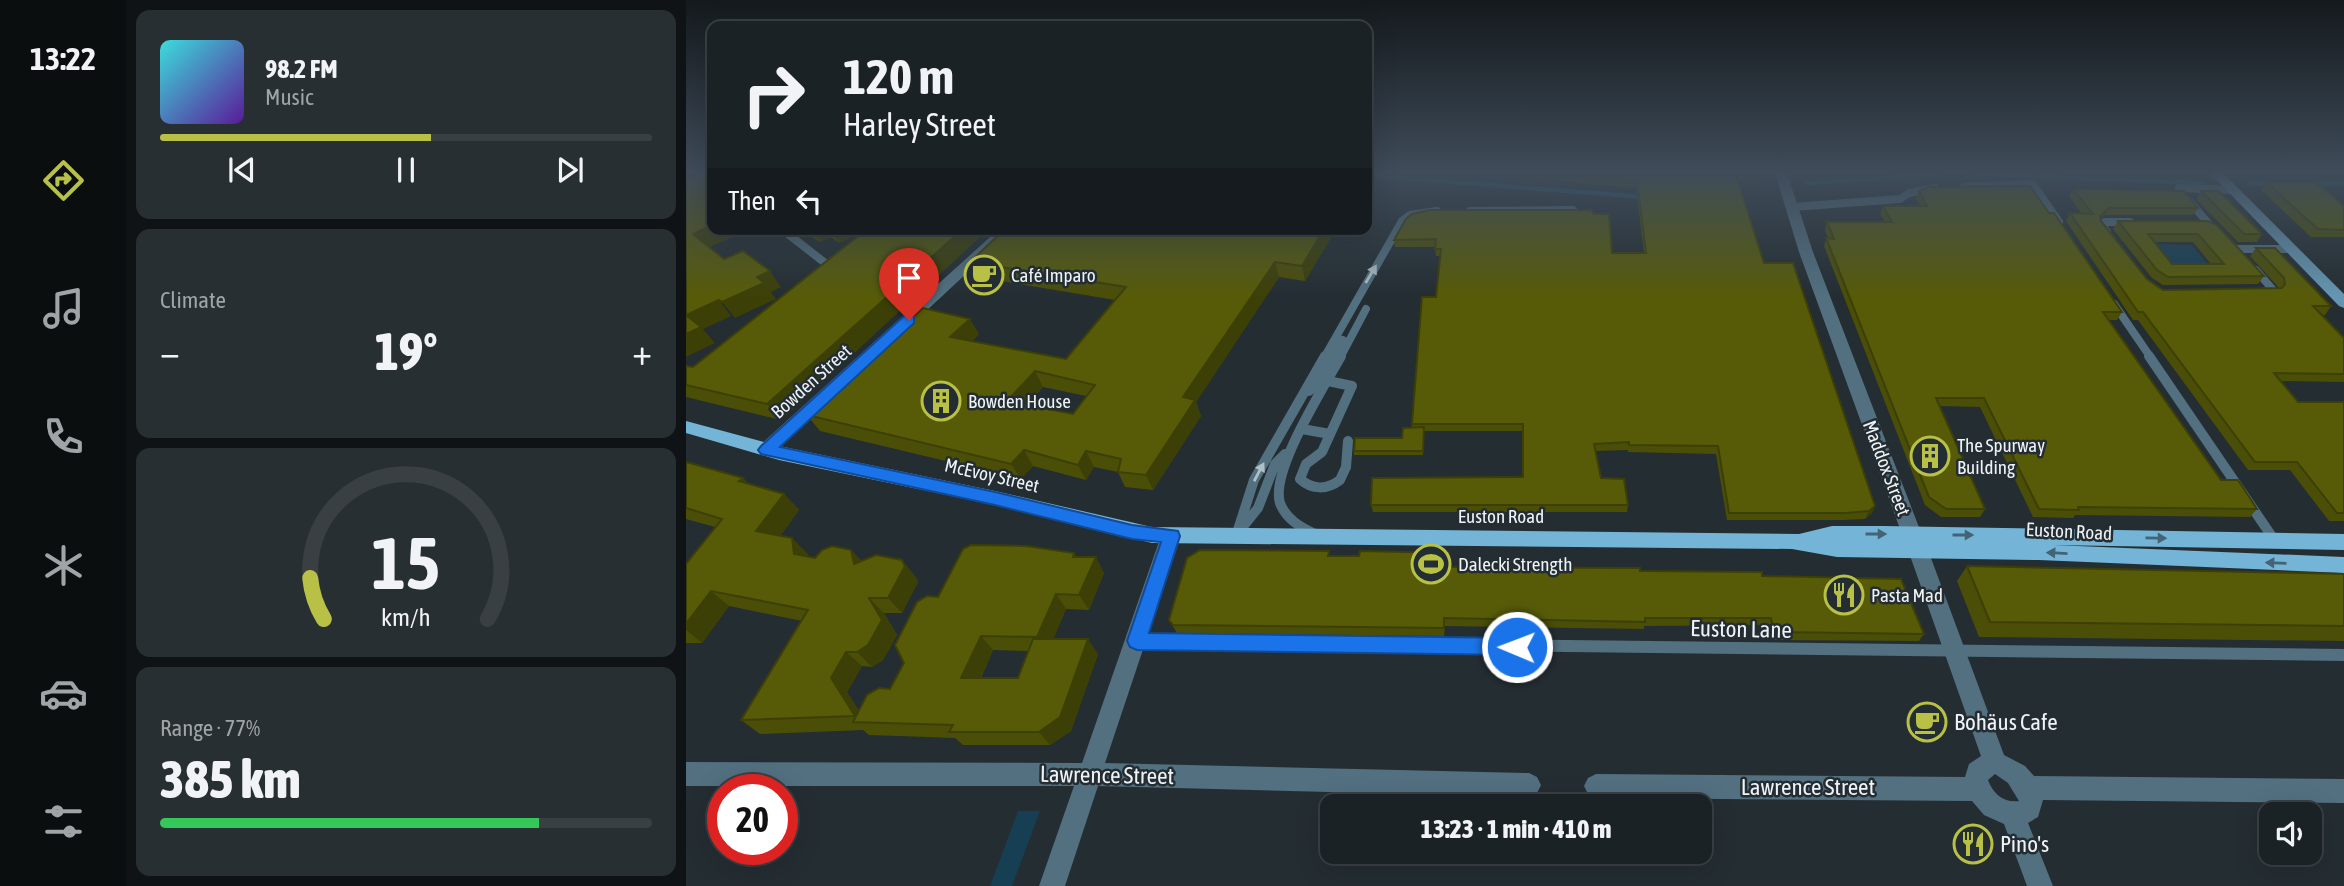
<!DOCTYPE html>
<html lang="en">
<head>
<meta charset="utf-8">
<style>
	:root { --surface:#1b2226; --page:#282f32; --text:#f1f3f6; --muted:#a0a4a7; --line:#393f43; --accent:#b9c046 }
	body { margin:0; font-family:"Asap Condensed",sans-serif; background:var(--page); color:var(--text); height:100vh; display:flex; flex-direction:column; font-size:26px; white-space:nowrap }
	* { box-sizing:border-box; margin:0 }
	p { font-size:23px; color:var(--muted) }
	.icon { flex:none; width:38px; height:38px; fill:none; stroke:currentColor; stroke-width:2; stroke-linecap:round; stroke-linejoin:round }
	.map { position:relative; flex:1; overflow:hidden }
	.sheet { display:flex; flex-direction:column; gap:10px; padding:10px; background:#0f1315; width:560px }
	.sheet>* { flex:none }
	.banner { position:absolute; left:21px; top:21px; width:665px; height:214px; border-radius:14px; box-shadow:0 7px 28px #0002,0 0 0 2px var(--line); background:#1b2226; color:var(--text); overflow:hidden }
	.buttons { position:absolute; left:1573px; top:802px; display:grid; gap:14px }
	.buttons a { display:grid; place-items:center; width:63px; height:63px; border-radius:14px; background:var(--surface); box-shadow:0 7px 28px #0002,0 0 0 2px var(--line); font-size:35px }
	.speed { position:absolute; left:21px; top:774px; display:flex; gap:14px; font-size:35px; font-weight:700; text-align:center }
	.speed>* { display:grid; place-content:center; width:91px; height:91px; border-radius:50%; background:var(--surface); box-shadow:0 7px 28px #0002,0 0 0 2px var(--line); line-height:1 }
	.speed .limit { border:10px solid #d22; background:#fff; color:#111 }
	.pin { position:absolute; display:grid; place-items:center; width:60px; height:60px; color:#fff; margin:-72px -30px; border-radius:50% 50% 50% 0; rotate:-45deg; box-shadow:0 0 7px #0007 }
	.pin .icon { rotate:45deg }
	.me { position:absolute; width:77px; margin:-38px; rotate:271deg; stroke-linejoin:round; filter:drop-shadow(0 0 5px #0008) }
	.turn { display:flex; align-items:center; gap:24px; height:147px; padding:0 21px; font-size:32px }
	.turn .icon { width:91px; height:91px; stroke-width:2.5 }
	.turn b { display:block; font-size:49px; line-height:60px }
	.then { display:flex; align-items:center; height:66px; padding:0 21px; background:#0003; gap:14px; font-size:26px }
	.big { font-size:52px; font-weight:800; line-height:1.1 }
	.sheet .card { flex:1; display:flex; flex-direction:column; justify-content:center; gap:10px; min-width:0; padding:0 24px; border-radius:14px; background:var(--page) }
	.sheet .dial { align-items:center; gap:0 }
	.dial svg { height:182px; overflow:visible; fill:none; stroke:var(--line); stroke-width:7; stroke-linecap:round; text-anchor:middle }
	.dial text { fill:var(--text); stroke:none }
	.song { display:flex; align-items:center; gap:21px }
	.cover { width:84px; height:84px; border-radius:10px; background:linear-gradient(135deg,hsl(180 70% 55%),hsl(270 70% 35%)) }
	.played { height:7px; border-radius:4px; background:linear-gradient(90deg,var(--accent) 55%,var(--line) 55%) }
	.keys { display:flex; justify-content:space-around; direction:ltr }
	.heat { display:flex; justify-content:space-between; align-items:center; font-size:38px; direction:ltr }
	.charge { height:10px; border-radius:5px; background:linear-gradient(90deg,#34c759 77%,var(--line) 0) }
	.trip { position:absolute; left:634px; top:794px; width:392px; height:70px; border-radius:14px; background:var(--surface); box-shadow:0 7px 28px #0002,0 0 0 2px var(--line); font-weight:800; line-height:70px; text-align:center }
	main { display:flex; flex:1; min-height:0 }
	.menu { display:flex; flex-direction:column; width:126px; justify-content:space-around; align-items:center; background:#0b0e0f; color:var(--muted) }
	.menu .icon { width:49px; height:49px }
	.menu .current { color:var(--accent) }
	.menu b { font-size:32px; color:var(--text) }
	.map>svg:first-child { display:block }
	.green { fill:#173f53 }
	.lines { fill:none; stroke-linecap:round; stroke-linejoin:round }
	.stream { stroke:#1c5a77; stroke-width:4.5 }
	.service-far2 { stroke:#527080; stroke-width:8 }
	.service-far1 { stroke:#527080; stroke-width:10 }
	.service { stroke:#527080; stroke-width:12 }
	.minor { fill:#527080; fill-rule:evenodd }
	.tertiary { fill:#527080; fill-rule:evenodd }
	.secondary { fill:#6596b1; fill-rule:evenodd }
	.primary { fill:#74b4d6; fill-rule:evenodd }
	.wall { fill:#4b4e07; fill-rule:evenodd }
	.shaded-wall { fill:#3d4006 }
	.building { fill:#575b08; stroke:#3d4006; stroke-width:2; fill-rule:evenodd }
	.oneway { fill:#b0bfc7 }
	.oneway2 { fill:#446374 }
	.route { fill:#1a73e8; stroke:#114b97; stroke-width:2 }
	.labels { text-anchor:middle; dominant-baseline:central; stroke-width:5; stroke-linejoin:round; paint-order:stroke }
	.poi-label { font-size:19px; fill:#eef3f7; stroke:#242d32; text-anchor:start }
	.street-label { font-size:19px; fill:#eef3f7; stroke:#242d32 }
	.near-street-label { font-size:23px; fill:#eef3f7; stroke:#242d32 }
	.near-poi-label { font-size:23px; fill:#eef3f7; stroke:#242d32; text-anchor:start }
</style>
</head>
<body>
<main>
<nav class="menu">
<b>13:22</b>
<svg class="icon current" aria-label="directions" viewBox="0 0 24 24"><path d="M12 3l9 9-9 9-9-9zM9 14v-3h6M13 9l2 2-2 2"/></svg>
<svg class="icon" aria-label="music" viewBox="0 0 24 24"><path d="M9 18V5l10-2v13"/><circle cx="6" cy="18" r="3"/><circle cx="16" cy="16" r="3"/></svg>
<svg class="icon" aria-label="phone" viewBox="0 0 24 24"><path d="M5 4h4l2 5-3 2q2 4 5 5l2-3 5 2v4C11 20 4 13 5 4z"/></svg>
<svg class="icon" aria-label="climate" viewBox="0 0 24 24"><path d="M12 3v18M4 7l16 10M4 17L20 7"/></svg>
<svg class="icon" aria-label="car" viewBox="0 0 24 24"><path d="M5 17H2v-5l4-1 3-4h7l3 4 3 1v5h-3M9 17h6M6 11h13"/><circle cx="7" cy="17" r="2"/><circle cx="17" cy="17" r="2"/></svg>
<svg class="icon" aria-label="filters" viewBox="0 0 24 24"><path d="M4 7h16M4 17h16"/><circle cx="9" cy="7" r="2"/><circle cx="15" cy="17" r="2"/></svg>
</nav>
<section class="sheet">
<div class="card">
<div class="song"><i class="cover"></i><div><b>98.2 FM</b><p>Music</p></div></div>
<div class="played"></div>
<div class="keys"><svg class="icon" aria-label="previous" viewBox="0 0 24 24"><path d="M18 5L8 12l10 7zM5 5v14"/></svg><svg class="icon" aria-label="pause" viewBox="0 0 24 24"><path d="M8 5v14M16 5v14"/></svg><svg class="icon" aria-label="next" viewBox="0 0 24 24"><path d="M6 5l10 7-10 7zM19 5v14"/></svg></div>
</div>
<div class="card"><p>Climate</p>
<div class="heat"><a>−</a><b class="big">19°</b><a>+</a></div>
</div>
<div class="card dial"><svg viewBox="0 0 100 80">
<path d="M14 69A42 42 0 1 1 86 69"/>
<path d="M14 69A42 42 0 0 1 8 51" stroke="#b9c046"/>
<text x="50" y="56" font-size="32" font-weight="700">15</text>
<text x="50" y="72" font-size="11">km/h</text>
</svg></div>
<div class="card"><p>Range · 77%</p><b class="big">385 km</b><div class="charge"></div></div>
</section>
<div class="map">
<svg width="1658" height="886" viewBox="0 0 1658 886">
	<rect width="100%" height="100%" fill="#242d32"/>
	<path class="green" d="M1464 244 1506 245 1526 270H1484Z
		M332 811H354L326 886H304Z"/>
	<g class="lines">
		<path class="stream" d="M681 175 957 197
			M1121 183 1266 173 1517 183
			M1563 184H1585
			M1626 184H1658"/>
		<path class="service-far2" d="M1278 187 1347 184 1373 222
			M1493 188 1546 190
			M1504 202 1522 223
			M1106 207 1214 199 1223 193 1249 188
			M784 211 887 210
			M100 229 102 234 143 266
			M1421 232 1416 225 1419 222H1444
			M1544 244 1549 249H1605
			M1570 270 1587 290 1576 292
			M1428 304 1465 358
			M638 358 716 221 724 215 751 211
			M647 358 657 340
			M654 358 680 309"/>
		<path class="service-far1" d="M1463 356 1589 541
			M642 381 666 386 636 452 620 464 614 479C626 490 641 490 654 480L660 467 662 441
			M623 391 634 380 648 356
			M616 429 644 434
			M552 533 572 508 589 464 599 454
			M629 534C614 527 600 519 594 503 584 471 638 387 655 356
			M550 536 568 480 639 356"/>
		<path class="service" d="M451 641 1658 655"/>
		<path class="minor" d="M485 528 492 531 495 536 419 763 843 773 851 777 855 785 851 793 843 797 412 786 379 886H353L388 786H0V762L396 763 475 536 478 531Z
			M1232 542 1239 544 1242 550 1318 755 1339 766 1348 776 1658 779V803L1357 800 1352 817 1342 823 1367 886H1341L1318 824 1298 815 1286 801 910 798 902 794 898 786 902 778 910 774 1279 777 1283 764 1295 756 1222 550 1225 544ZM1309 774 1322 783 1333 801C1318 803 1307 794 1302 780Z"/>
		<path class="tertiary" d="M1089 173H1101L1127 252 1241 548 1238 554 1231 556 1224 554 1221 548 1113 252Z
			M313 229H328L86 455H74L71 450 74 445Z"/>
		<path class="secondary" d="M1524 173H1537L1658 294V308L1653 306Z"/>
		<path class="primary" d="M0 421 93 446 309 491 466 527 1113 534 1146 526H1197L1658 534V550L1367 545 1658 557V573L1353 560 1151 557 1106 549 466 543 309 505 93 460 0 433Z"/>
	</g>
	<path class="wall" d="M832 173H1071L1070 180 1052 181 1078 263 1189 506 1186 513 1179 519 1157 520H1041L1030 454 942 452V450L909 451 915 478 942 505 941 512H687L685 505 837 477V431H738L737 455H668V451L716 438 726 428V424L750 297 754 256H750L749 247H709L708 240 720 219 926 253H958L950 188 832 178Z
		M1580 182 1658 206V237H1625L1575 190Z
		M1387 189 1512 208 1507 215H1419L1415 219 1461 279 1477 290 1593 288 1564 256 1570 248 1645 306 1639 315H1635L1658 338V382L1594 381 1612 402H1658V521H1643L1604 470H1562L1452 320H1447L1380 221 1384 213 1396 214 1383 196Z
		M1233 191 1363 213 1436 312 1431 320H1423L1535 480 1571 509 1564 517 1389 515 1387 518 1347 517 1294 407 1254 406 1299 509 1294 517H1255L1239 505 1138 246 1140 238H1142L1139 230 1141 222H1199L1194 214 1197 206H1234L1230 199Z
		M1515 191 1576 234 1571 242H1552L1510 199Z
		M1432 221H1521L1578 276 1572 284 1477 285 1466 278 1427 229ZM1468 242H1507L1525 264H1486Z
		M115 229H293L296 235 95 420 0 397V366L7 367 181 229 153 243 145 237 133 242Z
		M650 229 619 281 593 277 510 402 515 416 467 490 439 487 432 472 408 467 400 480 347 466 335 479 134 431 121 415 293 334 286 341 380 359 429 300 292 277 284 262 599 232ZM357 387 400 396 387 414 341 405Z
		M0 462 63 484 98 494 113 510 94 536 122 554V557L129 558 175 561 229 576 232 582 216 613H198L211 635 197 660 186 667 176 666 161 692 173 711 204 689 252 597 388 553 390 557 418 573 403 610 380 609 367 639 412 654 385 731 364 745H277L269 738 183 735 177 730 74 734 55 720 116 621 43 606 16 643H0V564L29 527 0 519ZM307 650 343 651 332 678H295Z
		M762 553 763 567 954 571 1076 576 1238 634 1233 641 1085 640 1082 625 958 626V629L759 626 758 636 491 633 483 620 645 556Z
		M1281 566 1658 574V641L1293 637 1271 581Z"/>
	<path class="shaded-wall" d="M1423 208 1419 215 1410 224 1414 216Z
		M26 225V229H65L19 249 7 234Z
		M125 229H140L145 237 133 242Z
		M144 229H181L153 243Z
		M277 229H293L296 235 95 420 81 404Z
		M638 229H650L619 281 616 266Z
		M589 262 593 277 510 402 515 416 467 490 460 475 497 397Z
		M84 271 95 287 85 292 90 299 49 318 36 302 71 277Z
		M33 300 45 316 17 329 29 343 0 357V315Z
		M284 319 293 334 274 352 264 337Z
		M349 371 357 387 330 417 321 401Z
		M338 450 347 466 335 479 325 464Z
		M400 451 408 467 400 480 392 465Z
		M57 478 73 494 53 481Z
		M98 494 113 510 86 547 70 531Z
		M1189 506 1186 513 1179 519 1183 511Z
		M106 538 122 554 124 569 108 554Z
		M165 550 180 565 168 564Z
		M410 557 418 573 403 610 393 595Z
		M216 560 229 576 232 582 216 613 202 598Z
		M25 591 43 606 16 643 0 630V624Z
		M370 594 380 609 362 652 351 637Z
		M183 598 198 613 211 635 197 660 186 667 171 652Z
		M295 636 307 650 288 692 275 678Z
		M402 639 412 654 385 731 364 745 353 732Z
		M160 652 176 666 161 692 180 722H176L169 716 145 678Z"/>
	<path class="building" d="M16 173H26V225L7 234 38 259 57 251 84 271 71 277 78 283 36 302 33 300 0 315 15 327 0 334V179Z
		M849 173H1071L1050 175 1078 263H1107L1189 506 1183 511 1160 513H1043L1032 446 943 445V442L908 444 915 478 938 479 942 505H685L686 478 837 477V424H726L736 297H750L755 249H749L750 239 708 240 720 219 726 214 744 210H905L908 214H923L926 253H960L951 181Z
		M1580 182H1630L1658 206V230L1632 229Z
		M1344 186 1363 213H1368L1436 312H1417L1535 480H1552L1571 509 1392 507 1393 510 1353 509 1298 398H1250L1299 509H1260L1243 497 1140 238 1148 239 1141 222H1206L1197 206H1241L1233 191 1242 187Z
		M1387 189 1498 191 1512 208H1423L1414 216 1415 221 1461 279 1477 290 1596 288 1599 284 1598 278 1570 248H1589L1645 306H1627L1658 338V374L1588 373 1612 402H1658V513H1651L1611 462H1569L1457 312H1452L1384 213 1407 214Z
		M1515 191H1533L1576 234H1558Z
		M1432 221H1521L1530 224 1578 276 1482 277 1471 270ZM1462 234H1512L1538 264H1486Z
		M181 229H277L81 404 0 385V366L7 367Z
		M319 229H577L599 232 602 229H638L616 266 589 262 497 397 509 400 460 475 432 472 435 459 400 451 392 465 338 450 325 464 121 415 237 308 284 319 264 337 380 359 440 287 284 262ZM349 371 409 385 387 414 321 401Z
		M738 427 737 451H668L669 438H716L717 428Z
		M0 462 57 478 53 481 98 494 70 531 106 538 108 554 129 558 136 550 146 546 165 550 168 564 190 555 216 560 219 566 202 598H183L196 620 182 645 171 652H160L145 678 169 716 55 720 122 610 25 591 0 624V564L36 519 0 508Z
		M285 545 340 546 388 553 387 557H410L393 595 370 594 351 637 295 636 275 678H332L347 639H402L374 717 353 732H263L267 725 167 722 181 695 193 688 204 689 218 663 209 645 231 602 241 596 252 597 277 549Z
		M514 550 643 551 642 556H673L674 551 762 553V567L954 568V571L1076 572V576L1215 579 1238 634 1088 632 1085 618H959V622L758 618V628L487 625 483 620 501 558Z
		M1281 566 1658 574V626L1304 622Z"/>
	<defs><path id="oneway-solid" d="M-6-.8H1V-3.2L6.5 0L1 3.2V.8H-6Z" transform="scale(1.75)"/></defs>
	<g class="oneway">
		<use href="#oneway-solid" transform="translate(685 274) rotate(-59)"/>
		<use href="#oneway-solid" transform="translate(573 472) rotate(-62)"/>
	</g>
	<g class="oneway2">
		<use href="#oneway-solid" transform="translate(1190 534)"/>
		<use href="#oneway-solid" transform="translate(1277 535)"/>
		<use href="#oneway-solid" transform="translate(1470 538) rotate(1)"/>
		<use href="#oneway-solid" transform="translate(1371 553) rotate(-177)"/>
		<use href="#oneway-solid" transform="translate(1590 563) rotate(-178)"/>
	</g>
	<linearGradient id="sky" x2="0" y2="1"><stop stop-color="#14191c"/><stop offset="0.58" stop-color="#3f4c5a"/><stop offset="1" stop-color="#3f4c5a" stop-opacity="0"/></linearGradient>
	<rect width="1658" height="297" fill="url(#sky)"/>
	<path class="route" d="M223 315 228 316V323L94 447 309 492 446 525 492 531 494 536 463 633 831 638 838 641 840 647 838 653 831 655 451 650 444 647 441 641 475 542 446 539 309 505 75 454 72 450 75 446 218 316Z"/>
	<defs>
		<symbol id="cafe-ring" viewBox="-11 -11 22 22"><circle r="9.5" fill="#242d32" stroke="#b9c046" stroke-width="1.5"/><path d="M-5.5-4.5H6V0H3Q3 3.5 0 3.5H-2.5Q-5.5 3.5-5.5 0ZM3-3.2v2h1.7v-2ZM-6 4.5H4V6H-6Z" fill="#b9c046"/></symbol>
		<symbol id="building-ring" viewBox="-11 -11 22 22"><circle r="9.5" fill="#242d32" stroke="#b9c046" stroke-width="1.5"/><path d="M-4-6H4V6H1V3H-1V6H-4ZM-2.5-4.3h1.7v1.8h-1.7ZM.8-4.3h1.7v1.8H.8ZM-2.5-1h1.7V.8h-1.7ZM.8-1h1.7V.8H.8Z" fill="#b9c046"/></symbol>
		<symbol id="stadium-ring" viewBox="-11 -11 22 22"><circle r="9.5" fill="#242d32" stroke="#b9c046" stroke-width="1.5"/><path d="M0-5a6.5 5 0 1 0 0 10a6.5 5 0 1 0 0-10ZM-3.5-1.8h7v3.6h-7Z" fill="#b9c046"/></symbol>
		<symbol id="restaurant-ring" viewBox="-11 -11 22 22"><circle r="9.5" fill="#242d32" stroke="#b9c046" stroke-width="1.5"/><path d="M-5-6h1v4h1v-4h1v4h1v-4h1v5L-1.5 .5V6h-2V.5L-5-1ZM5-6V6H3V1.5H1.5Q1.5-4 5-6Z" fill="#b9c046"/></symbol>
	</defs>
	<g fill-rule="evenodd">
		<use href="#cafe-ring" x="276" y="253" width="44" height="44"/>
		<use href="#building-ring" x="233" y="379" width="44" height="44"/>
		<use href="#building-ring" x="1222" y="434" width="44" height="44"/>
		<use href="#stadium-ring" x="723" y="542" width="44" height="44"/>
		<use href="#restaurant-ring" x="1136" y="573" width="44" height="44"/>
		<use href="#cafe-ring" x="1219" y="700" width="44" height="44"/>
		<use href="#restaurant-ring" x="1265" y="822" width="44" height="44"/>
	</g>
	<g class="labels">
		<g class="poi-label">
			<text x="325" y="275">Café Imparo</text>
			<text x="282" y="401">Bowden House</text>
			<text x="1271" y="445">The Spurway<tspan x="1271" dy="22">Building</tspan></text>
			<text x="772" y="564">Dalecki Strength</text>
			<text x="1185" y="595">Pasta Mad</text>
		</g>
		<g class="street-label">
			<text transform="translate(125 381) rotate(-42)">Bowden Street</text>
			<text transform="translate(1201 468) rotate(69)">Maddox Street</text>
			<text transform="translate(306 475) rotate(13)">McEvoy Street</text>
			<text x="815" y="516">Euston Road</text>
			<text transform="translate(1383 531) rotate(3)">Euston Road</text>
		</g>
		<g class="near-street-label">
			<text transform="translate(1055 629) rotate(1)">Euston Lane</text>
			<text transform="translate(421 775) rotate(1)">Lawrence Street</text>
			<text x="1122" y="787">Lawrence Street</text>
		</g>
		<g class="near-poi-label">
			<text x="1268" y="722">Bohäus Cafe</text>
			<text x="1314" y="844">Pino's</text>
		</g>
	</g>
</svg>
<div class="buttons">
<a><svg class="icon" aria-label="sound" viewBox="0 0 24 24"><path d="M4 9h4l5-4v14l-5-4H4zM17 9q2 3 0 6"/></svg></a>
</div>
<div class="speed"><div class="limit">20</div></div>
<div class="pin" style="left:223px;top:320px;background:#d93025"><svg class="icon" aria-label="arrive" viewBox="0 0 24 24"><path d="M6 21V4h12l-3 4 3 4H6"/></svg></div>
<svg class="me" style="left:831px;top:647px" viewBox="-20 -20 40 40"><circle r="17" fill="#1a73e8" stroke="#fff" stroke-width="3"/><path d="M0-11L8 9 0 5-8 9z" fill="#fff"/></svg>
<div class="trip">13:23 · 1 min · 410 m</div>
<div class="banner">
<div class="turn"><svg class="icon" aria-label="right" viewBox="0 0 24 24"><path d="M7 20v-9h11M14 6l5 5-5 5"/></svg><div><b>120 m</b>Harley Street</div></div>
<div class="then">Then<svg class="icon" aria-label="left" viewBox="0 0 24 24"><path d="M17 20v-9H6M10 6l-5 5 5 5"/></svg></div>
</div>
</div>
</main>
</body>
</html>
